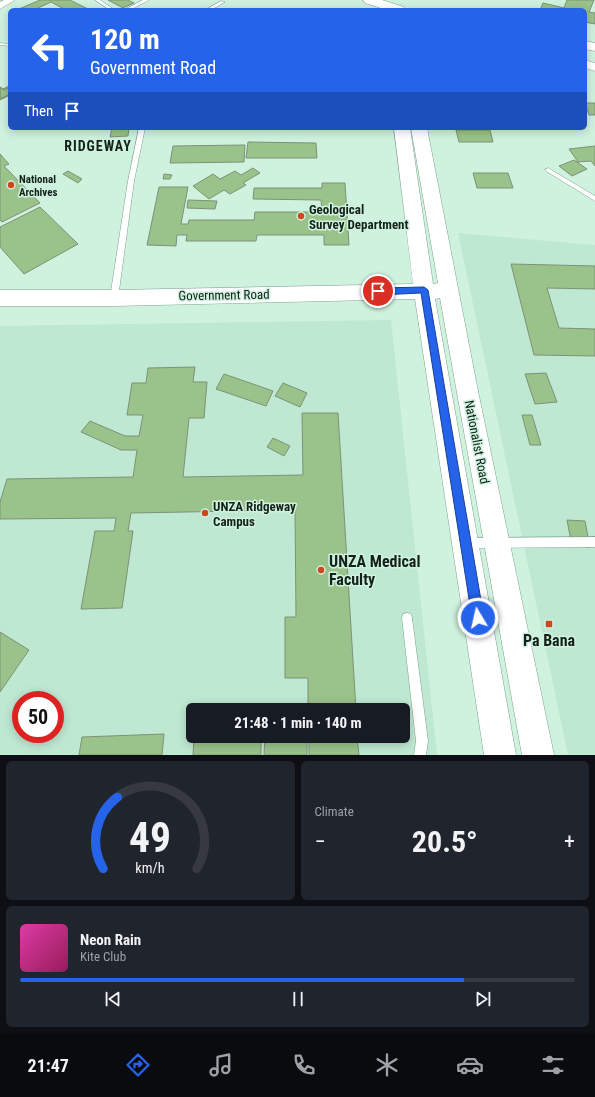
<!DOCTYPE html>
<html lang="en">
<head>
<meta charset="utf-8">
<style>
	:root { --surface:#171b24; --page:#20242c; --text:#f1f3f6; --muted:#9ea1a6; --line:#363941; --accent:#2563eb }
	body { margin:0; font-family:"Roboto Condensed",sans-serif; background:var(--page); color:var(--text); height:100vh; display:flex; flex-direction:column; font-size:15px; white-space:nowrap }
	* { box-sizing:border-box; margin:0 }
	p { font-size:13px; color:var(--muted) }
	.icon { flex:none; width:22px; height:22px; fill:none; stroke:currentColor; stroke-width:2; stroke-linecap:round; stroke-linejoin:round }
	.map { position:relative; height:755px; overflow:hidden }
	.details { display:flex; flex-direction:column; gap:6px; padding:6px; background:#0d0f14; flex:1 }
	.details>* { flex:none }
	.banner { position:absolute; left:8px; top:8px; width:579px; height:122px; border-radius:6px; box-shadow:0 2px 10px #0003; background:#2563eb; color:#fff; overflow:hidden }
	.speed { position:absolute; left:12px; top:691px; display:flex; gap:8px; font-size:20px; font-weight:700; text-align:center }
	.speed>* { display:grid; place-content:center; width:52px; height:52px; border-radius:50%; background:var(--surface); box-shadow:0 2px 10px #0003; line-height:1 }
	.speed .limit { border:6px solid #d22; background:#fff; color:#111 }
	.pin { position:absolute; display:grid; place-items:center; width:34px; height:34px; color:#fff; margin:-17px; border:2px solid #fff; border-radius:50%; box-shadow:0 1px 4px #0007 }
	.me { position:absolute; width:44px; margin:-22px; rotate:351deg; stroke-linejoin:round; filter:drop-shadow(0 0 3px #0008) }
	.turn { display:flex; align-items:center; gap:14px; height:84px; padding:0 16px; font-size:18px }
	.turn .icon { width:52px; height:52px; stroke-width:2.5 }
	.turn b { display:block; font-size:28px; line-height:34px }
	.then { display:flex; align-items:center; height:38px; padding:0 16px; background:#0003; gap:8px; font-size:15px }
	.big { font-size:30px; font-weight:700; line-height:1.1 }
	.details .widget { flex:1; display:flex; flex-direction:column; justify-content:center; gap:6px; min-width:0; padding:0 14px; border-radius:6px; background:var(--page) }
	.details .dial { align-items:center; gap:0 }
	.dial svg { height:104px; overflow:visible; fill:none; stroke:var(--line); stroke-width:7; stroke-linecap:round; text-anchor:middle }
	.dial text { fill:var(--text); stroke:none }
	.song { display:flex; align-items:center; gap:12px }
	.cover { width:48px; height:48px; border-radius:6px; background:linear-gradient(135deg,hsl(320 70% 55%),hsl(330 70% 35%)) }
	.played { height:4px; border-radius:2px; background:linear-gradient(90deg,var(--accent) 80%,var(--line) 80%) }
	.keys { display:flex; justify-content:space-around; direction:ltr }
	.heat { display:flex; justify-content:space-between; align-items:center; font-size:22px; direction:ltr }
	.details .tiles { flex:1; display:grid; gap:6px; grid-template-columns:1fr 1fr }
	.widget:last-child { grid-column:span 2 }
	.trip { position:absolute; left:186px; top:703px; width:224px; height:40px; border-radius:6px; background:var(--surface); box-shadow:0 2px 10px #0003; font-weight:700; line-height:40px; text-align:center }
	.menu { display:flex; height:64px; justify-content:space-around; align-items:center; background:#090b0e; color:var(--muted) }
	.menu .icon { width:28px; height:28px }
	.menu .active { color:var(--accent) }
	.menu b { font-size:18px; color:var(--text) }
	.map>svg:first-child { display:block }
	.built { fill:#bee8d2; fill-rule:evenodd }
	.building { fill:#9ac28b; stroke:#7e9177 }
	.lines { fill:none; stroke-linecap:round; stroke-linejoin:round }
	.service-casing { stroke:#80a190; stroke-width:1 }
	.minor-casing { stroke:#80a190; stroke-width:1 }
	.secondary-casing { stroke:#80a190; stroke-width:1 }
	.service { fill:#fff; fill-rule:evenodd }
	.minor { fill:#fff; fill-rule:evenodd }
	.secondary { fill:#fff; fill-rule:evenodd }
	.route { fill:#2563eb; stroke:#184099 }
	.poi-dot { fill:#d0471c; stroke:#cff2df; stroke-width:1.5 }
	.labels { text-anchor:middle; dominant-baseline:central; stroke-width:3; stroke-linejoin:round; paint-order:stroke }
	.far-poi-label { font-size:11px; font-weight:bold; fill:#14211a; stroke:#cff2df; text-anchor:start }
	.poi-label { font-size:13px; font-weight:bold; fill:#14211a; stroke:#cff2df; text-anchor:start }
	.street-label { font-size:13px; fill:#14211a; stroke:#cff2df }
	.far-district-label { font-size:14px; font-weight:bold; letter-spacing:1px; fill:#14211a; stroke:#cff2df }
	.near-poi-label { font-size:16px; font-weight:bold; fill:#14211a; stroke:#cff2df; text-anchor:start }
</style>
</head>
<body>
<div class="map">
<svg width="595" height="755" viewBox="0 0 595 755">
	<rect width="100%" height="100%" fill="#cff2df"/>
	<path class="built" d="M458 233 595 245V755H568Z
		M391 320 437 755H0V326ZM21 700H55V734H21ZM193 710H403V736H193Z"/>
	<path class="building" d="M40 0H70L90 10H66L51 2 36 9 38 10 19 9Z
		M108 0H128L134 3 123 8Z
		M567 0H594L589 12 595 13V24L585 22V10H540L543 3 564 8Z
		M9 86 10 95 0 100V87L3 89Z
		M0 87 4 90 10 87V94L0 99Z
		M585 103H595V115H589Z
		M112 128H129L128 136 110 137Z
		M456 130H490L493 142H459Z
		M248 142 316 143 317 158H246Z
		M245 145 244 162 170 163 173 146Z
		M595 146V166L591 161 578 162 569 149Z
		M0 154 9 164 4 166 40 203 2 222 0 220Z
		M574 160 587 169 572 176 559 166Z
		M253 168 260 173 243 183 246 185 230 194 224 190 209 199 193 186 213 174 220 179 235 171 241 175Z
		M68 171 82 179 78 183 63 174Z
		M473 173H508L513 188H477Z
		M164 174 172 175 170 179H163Z
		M322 183H345L349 245H324V235H257L256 241H186L187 235H177L176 246 147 245 159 187H188L181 224H188L189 220H254L255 212H322L321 200 253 199 254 188H322Z
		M188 200 217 201 215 209 187 208Z
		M40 207 78 244 24 274 0 247V227Z
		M511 264 595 266V289L547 288 559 328 595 329V356L534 355Z
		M195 367 193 382H207L204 418H189L183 477 303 475 302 413H338L356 710H308V678H285V617H296L295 510 131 513 128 531H133L122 608 81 609 95 531H114L116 518 0 519V502L7 479 133 477 137 450H121L81 432 90 421 125 436H139L143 415H127L132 383H146L148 368Z
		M546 373 557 402 535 404 525 374Z
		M224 374 273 391 266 406 216 389Z
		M283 383 307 393 300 407 275 396Z
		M522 415H532L541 445H530Z
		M273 438 290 446 284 456 267 447Z
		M567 520 585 521 590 547 572 546Z
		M0 632 29 650 0 692Z
		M197 705H262V710H196Z
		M164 734 162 755H79L82 737Z
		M194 736H261V755H193Z
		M265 736H307V755H264Z
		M309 736H357L359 755H309Z"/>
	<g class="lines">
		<defs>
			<path id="service" d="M95 0H100L115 10H110Z
				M143 0H149L130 10H124Z
				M221 1 225 2 211 10H205Z
				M0 43 10 44V46L0 45Z
				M139 128H145L134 181 118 298 114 301 110 298 128 181Z
				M548 168 595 196V201L546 171 545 170Z
				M595 537V547L469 548 466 546 464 543 466 540 469 538Z
				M407 613 411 614 412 618 428 741 426 755H414L416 741 402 618 403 614Z"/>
			<path id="minor" d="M4 0H15L0 9V2Z"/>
			<path id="secondary" d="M363 0H382L404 7 406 10H387L365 3Z
				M585 41 595 43V51L585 49Z
				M585 60 595 63V71L585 68Z
				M394 128H410L433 284 438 283 411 128H427L477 386 554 755H522L440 298 435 299 516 755H484L415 299 114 306H0V290H114L413 284Z"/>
		</defs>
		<use href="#service" class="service-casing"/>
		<use href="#minor" class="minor-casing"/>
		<use href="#secondary" class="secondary-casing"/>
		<use href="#service" class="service"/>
		<use href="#minor" class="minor"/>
		<use href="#secondary" class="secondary"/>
	</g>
	<path class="route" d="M424 287 428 290 484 618 482 623 478 624 474 623 472 618 421 293 378 295 374 291 378 288Z"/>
	<g class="poi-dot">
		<circle cx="11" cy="185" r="4"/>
		<circle cx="301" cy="216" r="4"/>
		<circle cx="205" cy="513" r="4"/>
		<circle cx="321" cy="570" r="4"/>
		<rect x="545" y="620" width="8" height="8" rx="2"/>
	</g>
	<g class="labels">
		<g class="far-poi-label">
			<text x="19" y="179">National<tspan x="19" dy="13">Archives</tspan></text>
		</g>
		<g class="poi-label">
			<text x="309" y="209">Geological<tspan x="309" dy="15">Survey Department</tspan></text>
			<text x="213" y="506">UNZA Ridgeway<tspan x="213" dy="15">Campus</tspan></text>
		</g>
		<g class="street-label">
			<text transform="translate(224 295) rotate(-1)">Government Road</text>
			<text transform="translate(477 442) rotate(79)">Nationalist Road</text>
		</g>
		<g class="far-district-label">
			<text x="98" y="146">RIDGEWAY</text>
		</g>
		<g class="near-poi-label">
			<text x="329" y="561">UNZA Medical<tspan x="329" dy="18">Faculty</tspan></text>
			<text x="549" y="640" text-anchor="middle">Pa Bana</text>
		</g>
	</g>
</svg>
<div class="speed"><div class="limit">50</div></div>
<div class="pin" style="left:378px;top:291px;background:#d93025"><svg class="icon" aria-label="arrive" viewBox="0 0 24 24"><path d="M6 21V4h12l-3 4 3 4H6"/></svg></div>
<svg class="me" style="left:478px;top:618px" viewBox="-20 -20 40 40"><circle r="17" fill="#2563eb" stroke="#fff" stroke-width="3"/><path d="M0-11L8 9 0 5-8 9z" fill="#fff"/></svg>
<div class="trip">21:48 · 1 min · 140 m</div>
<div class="banner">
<div class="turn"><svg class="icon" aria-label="left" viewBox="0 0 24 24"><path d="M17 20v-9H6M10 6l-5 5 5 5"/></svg><div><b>120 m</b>Government Road</div></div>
<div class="then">Then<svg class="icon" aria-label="arrive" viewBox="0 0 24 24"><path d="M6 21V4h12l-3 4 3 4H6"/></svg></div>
</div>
</div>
<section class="details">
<div class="tiles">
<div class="widget dial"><svg viewBox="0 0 100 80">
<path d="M14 69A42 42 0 1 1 86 69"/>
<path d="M14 69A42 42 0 0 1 25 14" stroke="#2563eb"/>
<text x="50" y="56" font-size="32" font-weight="700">49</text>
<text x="50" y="72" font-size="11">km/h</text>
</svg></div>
<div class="widget"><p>Climate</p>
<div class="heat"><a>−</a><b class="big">20.5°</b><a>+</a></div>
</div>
<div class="widget">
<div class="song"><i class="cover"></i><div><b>Neon Rain</b><p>Kite Club</p></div></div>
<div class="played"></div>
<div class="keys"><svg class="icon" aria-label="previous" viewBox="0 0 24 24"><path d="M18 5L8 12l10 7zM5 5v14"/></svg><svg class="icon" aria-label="pause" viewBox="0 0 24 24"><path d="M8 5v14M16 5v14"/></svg><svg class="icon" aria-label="next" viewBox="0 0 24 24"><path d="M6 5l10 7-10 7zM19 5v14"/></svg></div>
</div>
</div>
</section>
<nav class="menu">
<b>21:47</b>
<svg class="icon active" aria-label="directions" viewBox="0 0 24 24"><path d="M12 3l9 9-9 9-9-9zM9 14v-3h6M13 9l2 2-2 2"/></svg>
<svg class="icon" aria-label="music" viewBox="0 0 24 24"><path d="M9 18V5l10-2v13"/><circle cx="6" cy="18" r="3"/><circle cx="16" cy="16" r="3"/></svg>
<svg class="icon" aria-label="phone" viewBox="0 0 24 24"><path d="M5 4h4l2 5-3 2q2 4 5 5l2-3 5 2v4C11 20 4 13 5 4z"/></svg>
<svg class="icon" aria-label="climate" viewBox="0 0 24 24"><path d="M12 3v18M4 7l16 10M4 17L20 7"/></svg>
<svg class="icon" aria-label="car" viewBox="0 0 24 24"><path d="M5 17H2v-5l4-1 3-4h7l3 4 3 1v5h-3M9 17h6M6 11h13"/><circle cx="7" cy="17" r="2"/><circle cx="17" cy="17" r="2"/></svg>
<svg class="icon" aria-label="filters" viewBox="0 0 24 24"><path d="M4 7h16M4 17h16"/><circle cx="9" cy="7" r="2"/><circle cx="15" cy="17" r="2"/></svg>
</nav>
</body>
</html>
